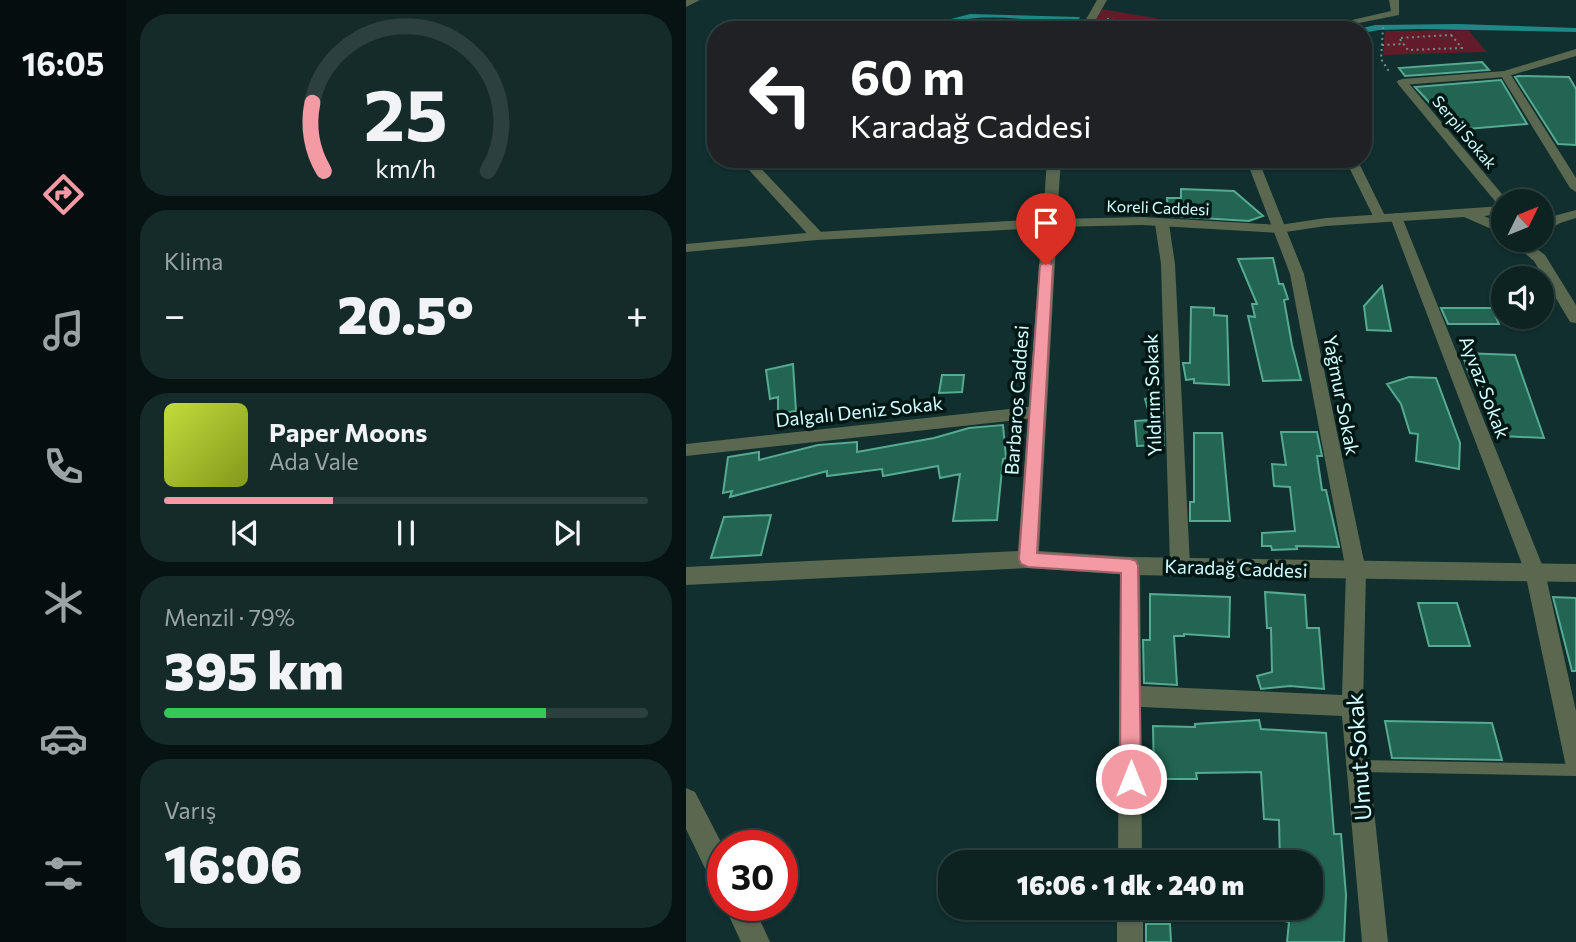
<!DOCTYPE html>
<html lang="tr">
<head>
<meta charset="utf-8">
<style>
	:root { --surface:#0c2322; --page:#152b2a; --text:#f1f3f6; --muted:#9aa4a5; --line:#2c4040; --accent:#f49aa4 }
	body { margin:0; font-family:Commissioner,sans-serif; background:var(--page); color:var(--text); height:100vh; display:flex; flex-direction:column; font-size:26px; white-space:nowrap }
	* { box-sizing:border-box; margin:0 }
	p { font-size:23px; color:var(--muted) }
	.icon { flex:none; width:38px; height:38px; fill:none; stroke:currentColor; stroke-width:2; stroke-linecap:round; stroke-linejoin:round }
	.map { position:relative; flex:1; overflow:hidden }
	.sheet { display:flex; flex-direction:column; gap:14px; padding:14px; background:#071313; width:560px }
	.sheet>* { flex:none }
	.banner { position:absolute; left:21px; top:21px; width:665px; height:147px; border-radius:28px; box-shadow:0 2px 5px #0004,0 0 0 2px var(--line); background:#202124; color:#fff; overflow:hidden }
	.needle { width:46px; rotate:47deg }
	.controls { position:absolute; left:805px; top:189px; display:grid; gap:14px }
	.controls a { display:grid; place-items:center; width:63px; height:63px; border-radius:50%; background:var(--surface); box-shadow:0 2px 5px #0004,0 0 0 2px var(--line); font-size:35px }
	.speed { position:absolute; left:21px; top:830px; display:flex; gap:14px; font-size:35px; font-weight:700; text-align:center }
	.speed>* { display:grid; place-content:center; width:91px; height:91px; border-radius:50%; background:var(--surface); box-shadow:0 2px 5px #0004,0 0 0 2px var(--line); line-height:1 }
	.speed .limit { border:10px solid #d22; background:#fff; color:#111 }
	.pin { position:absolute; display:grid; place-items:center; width:60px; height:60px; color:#fff; margin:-72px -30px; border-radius:50% 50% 50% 0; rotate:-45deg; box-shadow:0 0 7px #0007 }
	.pin .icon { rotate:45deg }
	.me { position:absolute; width:77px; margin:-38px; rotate:0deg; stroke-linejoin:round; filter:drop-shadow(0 0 5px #0008) }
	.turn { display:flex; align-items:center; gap:24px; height:147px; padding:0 28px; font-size:32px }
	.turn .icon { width:91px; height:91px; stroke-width:2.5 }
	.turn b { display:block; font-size:49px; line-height:60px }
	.big { font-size:52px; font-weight:800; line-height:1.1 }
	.sheet .widget { flex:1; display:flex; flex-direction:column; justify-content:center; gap:10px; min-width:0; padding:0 24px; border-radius:28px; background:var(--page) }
	.sheet .dial { align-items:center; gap:0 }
	.dial svg { height:182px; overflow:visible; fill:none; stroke:var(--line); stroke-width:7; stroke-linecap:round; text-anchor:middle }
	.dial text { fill:var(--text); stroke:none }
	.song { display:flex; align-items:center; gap:21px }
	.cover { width:84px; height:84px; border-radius:10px; background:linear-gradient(135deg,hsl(70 70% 55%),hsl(70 70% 35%)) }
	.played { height:7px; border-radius:4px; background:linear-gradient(90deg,var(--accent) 35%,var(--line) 35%) }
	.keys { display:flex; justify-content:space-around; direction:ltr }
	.heat { display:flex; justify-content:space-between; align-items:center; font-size:38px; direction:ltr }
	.charge { height:10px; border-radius:5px; background:linear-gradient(90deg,#34c759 79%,var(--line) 0) }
	.trip { position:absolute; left:252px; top:850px; width:385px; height:70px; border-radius:28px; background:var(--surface); box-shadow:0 2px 5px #0004,0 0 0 2px var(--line); font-weight:800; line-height:70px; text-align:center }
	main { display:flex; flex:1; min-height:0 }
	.dock { display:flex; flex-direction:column; width:126px; justify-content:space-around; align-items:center; background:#050e0e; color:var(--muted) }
	.dock .icon { width:49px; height:49px }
	.dock .selected { color:var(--accent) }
	.dock b { font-size:32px; color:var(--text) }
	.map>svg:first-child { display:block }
	.green { fill:#621b29 }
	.water { fill:#1f8886 }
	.building { fill:#226553; stroke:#55aa91; stroke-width:2 }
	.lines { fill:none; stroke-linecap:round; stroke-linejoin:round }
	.path { stroke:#698e8d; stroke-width:2; stroke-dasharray:2 3.5; stroke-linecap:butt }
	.service { fill:#5a6850; fill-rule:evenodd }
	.minor { fill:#5a6850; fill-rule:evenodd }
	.tertiary { fill:#5a6850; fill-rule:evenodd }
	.route { fill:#f49aa4; stroke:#9f646b; stroke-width:2 }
	.labels { text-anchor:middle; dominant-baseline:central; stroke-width:7; stroke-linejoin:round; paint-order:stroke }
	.far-street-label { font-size:16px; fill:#d2fffd; stroke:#001716 }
	.street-label { font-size:19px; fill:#d2fffd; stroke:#001716 }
	.near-street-label { font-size:23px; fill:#d2fffd; stroke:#001716 }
</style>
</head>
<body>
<main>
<nav class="dock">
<b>16:05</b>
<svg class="icon selected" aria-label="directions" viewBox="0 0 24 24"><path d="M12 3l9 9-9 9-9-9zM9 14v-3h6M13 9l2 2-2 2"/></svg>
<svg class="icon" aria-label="music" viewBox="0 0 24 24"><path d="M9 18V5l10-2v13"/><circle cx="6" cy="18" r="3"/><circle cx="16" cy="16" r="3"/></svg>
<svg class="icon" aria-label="phone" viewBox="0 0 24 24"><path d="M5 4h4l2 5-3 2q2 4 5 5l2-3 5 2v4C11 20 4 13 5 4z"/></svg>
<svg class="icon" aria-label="climate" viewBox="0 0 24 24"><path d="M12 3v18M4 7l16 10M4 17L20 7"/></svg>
<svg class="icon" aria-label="car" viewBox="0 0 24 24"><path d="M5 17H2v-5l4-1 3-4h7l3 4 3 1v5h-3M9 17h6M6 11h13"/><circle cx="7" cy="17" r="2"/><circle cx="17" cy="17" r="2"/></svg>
<svg class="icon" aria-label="filters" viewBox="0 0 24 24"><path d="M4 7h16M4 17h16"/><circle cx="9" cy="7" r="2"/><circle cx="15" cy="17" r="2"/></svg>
</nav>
<section class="sheet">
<div class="widget dial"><svg viewBox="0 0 100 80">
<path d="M14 69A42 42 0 1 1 86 69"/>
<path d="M14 69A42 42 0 0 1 9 39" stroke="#f49aa4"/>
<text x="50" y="56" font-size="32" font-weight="700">25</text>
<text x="50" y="72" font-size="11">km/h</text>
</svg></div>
<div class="widget"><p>Klima</p>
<div class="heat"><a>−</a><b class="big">20.5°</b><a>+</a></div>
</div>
<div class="widget">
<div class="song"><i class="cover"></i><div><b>Paper Moons</b><p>Ada Vale</p></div></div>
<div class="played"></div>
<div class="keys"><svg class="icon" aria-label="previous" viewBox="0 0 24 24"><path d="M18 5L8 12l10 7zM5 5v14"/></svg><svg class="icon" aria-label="pause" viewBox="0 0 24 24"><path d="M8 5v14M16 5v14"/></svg><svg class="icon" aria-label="next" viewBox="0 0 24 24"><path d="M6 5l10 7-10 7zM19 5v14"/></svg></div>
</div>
<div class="widget"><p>Menzil · 79%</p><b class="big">395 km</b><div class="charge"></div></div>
<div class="widget"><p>Varış</p><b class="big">16:06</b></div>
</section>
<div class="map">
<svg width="890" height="942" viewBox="0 0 890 942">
	<rect width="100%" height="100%" fill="#102f2e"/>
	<path class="green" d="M416 9 538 30H460L409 22Z
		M782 30 801 52 697 55 699 31Z"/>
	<path class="water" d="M284 14 394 17 389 28C356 20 316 15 281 19 261 21 244 30 223 30Z
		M772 24 890 28V32L733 29 693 30 677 33V30H669L689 25Z"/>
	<path class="building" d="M796 62 803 70 719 76 713 68Z
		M833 76 883 77 890 89V145L872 144 829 77Z
		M815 80 841 124 769 130 729 87Z
		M495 189 548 191 577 216 563 221 483 216 481 198H495Z
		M587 258 593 284H597L602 299 598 300 606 345 615 380 577 381 562 316 569 317 566 304H571L552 259Z
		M696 286 705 331 681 330 678 306Z
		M505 307 528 308V315L541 316 543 385 508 383V379L500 380 497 363H504Z
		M755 308H806L813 324H762Z
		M776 353 829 355 858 438 815 436 794 378 784 377Z
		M467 363 476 393 478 445 451 446 449 421 465 420 459 399 463 398V364Z
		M107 364 110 411 92 414V397L84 399 80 370Z
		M256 375H278L276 392 253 393Z
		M723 377 750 378 774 443 773 469 730 461 732 434 724 433 715 404 701 384Z
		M317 425 320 458 317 459 311 520 267 521 274 474 254 478 252 466 197 476 196 469 141 476V471L44 497 46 491 37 493 42 457 73 452V460L132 445 171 442V452L248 438 283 428Z
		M595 432H631L636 456H631L636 490H640L653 547 610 546 611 549 586 550 585 546H576V533L609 531 604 487 588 486 586 464 600 465Z
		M508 433H536L544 521H504V502H508Z
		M85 515 75 555 25 558 38 517Z
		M579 592 619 595 621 628H633L638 689 604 686 575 689 571 676 586 672 585 628H581Z
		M464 594 544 597 543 637 498 634V636H488L491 685 458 683 457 640H464Z
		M867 597 890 598V671H886Z
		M732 603H771L784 646H743Z
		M573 720 575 729 640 733 648 834H655L660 895 658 942H601L603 922 571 915V908H625V863H594L593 820 578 819 575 772 510 773 511 779H468L467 726 509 727V724Z
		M699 721 806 723 816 760 706 758Z
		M460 924H484L485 942H460Z"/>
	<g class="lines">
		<path class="path" d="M421 19 502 30
			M697 27 695 59 704 73
			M765 35 776 48 722 50 713 38Z
			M696 45 717 44"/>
		<path class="service" d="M674 760 890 764V776L674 772 670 770 668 766 670 762Z"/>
		<path class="minor" d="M411 0H421L404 30H394Z
			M703 0H713V15L658 26 653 23 705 11Z
			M815 72H823L890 178V192L884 188 814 74Z
			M712 80H720L821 200 817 201V207L813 206 712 84Z
			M53 159H66L136 233V239H126Z
			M560 159H572L618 274 680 571 677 706 702 942H676L656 716 455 707 456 863H432L434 566 437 560 444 558 451 560 454 566 455 686 656 695 660 571 604 274Z
			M659 159H671L700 218 699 221 694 222 688 218Z
			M710 213 716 217 859 572 890 711V773L882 770 879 762 839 572 704 217Z
			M476 220 483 224 489 264 504 565 501 571 494 573 487 571 484 565 475 264 469 224Z
			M351 406 359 412 351 418 0 456V444Z
			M431 908H457V942H431Z"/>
		<path class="tertiary" d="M0 0H14L0 7Z
			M890 49V56L819 77 716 85 710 82 716 79 818 71Z
			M361 159H375L371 219 456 217 593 225 640 218 817 206V214L798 216 817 225V234L778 217 640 226 593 233 456 225 371 227 353 551 444 557 890 564V582L444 575 342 568 0 585V567L332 551 356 228 131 240 0 252V244L131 232 357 219Z
			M890 210V218L874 223 856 234V223L864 217Z
			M823 240H839L859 255 890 305V323L884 322 848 261Z
			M0 788 9 792 37 846V888L27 885 0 829Z
			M38 905H67L84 942H55Z"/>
	</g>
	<path class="route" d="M360 262 367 265 351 553 444 559 450 561 452 566 455 779 452 787 445 790 437 787 434 779 435 573 342 567 335 564 333 559 354 265Z"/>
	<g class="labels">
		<g class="far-street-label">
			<text transform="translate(779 132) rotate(50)">Serpil Sokak</text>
			<text transform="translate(472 207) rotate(2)">Koreli Caddesi</text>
		</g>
		<g class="street-label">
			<text transform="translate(799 387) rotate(69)">Ayvaz Sokak</text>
			<text transform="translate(466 395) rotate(-92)">Yıldırım Sokak</text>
			<text transform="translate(656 395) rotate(79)">Yağmur Sokak</text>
			<text transform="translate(330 400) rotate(-86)">Barbaros Caddesi</text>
			<text transform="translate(173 411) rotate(-6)">Dalgalı Deniz Sokak</text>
			<text transform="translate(550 568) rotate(2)">Karadağ Caddesi</text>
		</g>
		<g class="near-street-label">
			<text transform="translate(672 757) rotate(-94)">Umut Sokak</text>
		</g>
	</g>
</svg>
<div class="controls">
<a><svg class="needle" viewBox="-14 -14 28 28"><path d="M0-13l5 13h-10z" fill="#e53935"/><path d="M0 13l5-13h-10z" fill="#9aa4a5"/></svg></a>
<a><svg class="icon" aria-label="sound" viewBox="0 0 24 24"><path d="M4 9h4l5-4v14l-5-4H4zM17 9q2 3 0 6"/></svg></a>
</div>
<div class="speed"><div class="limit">30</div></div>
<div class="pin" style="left:360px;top:265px;background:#d93025"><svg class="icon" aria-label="arrive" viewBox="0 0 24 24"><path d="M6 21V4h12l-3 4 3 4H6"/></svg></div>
<svg class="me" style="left:445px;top:779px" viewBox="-20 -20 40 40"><circle r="17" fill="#f49aa4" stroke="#fff" stroke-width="3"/><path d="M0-11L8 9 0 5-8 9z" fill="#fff"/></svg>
<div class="trip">16:06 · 1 dk · 240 m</div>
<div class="banner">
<div class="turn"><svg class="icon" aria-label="left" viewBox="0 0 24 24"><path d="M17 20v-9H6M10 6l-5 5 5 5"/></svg><div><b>60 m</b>Karadağ Caddesi</div></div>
</div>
</div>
</main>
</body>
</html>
